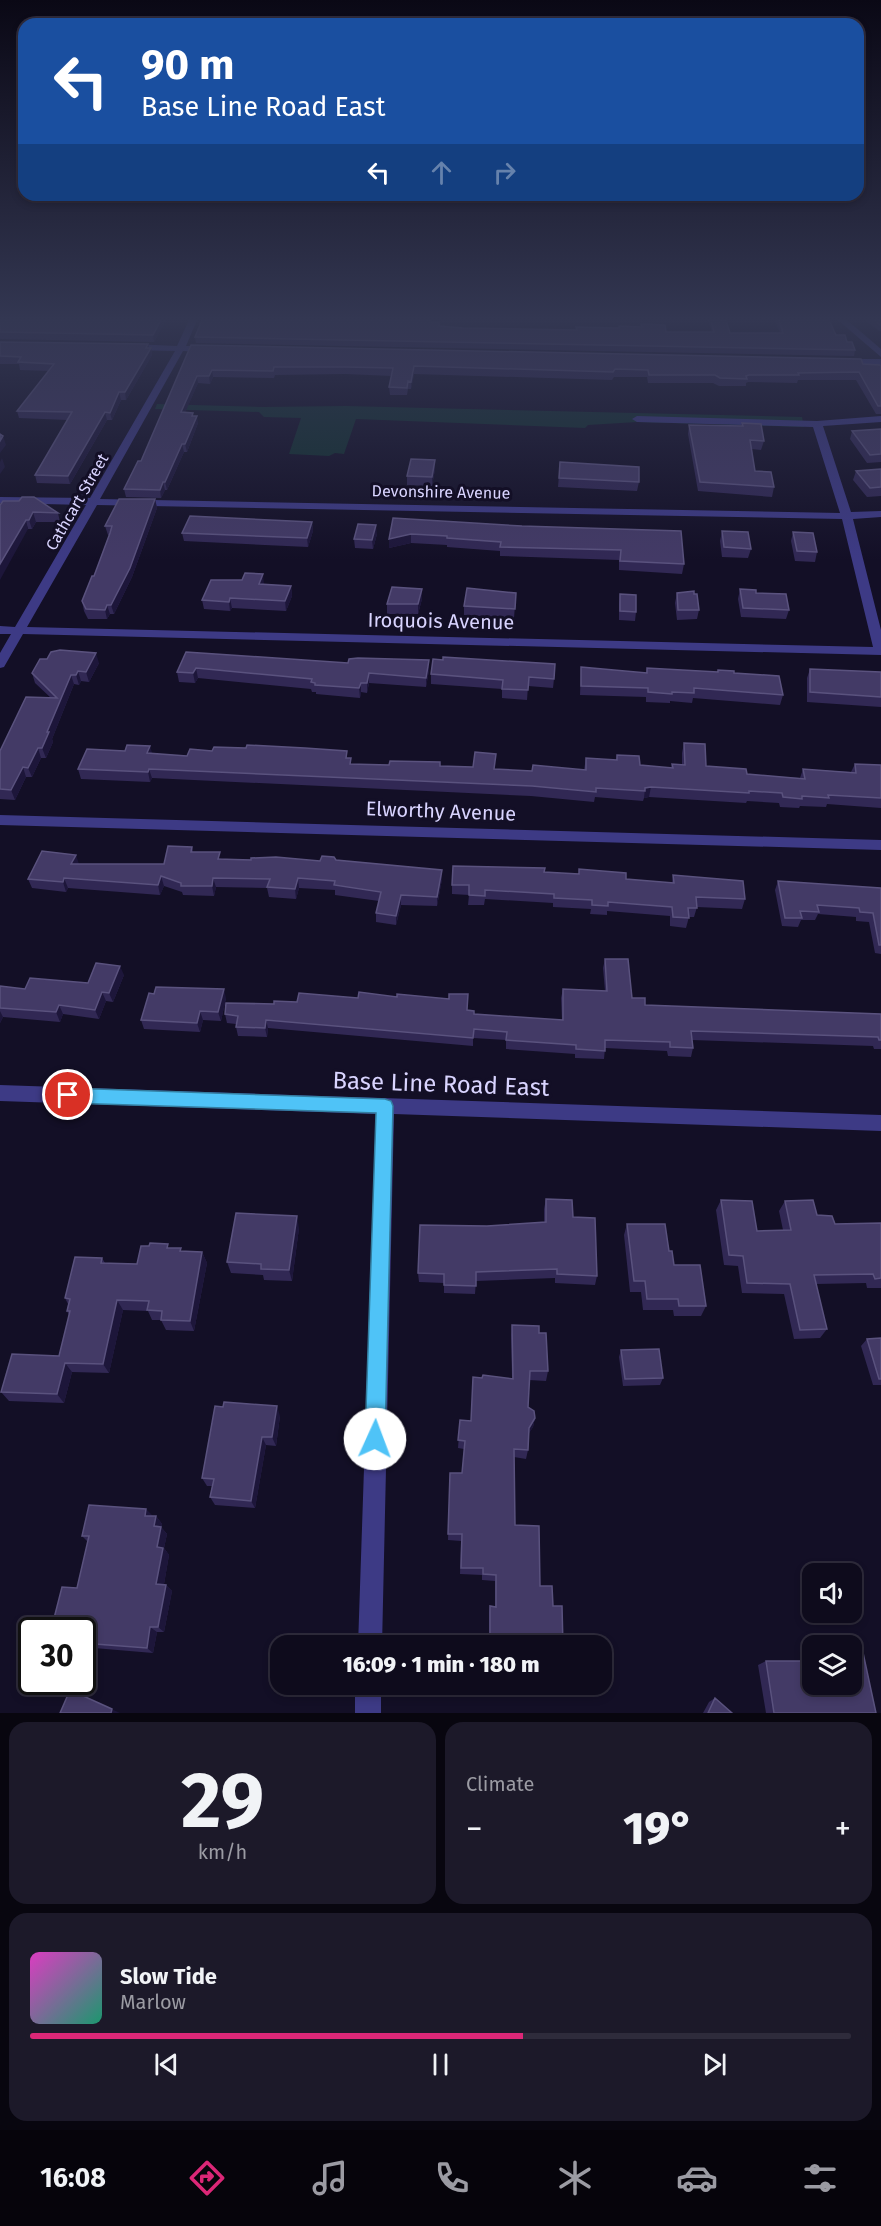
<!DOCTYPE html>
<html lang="en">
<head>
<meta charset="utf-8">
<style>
	:root { --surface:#0e0b1c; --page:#1c1929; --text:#f1f3f6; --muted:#9b9ba3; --line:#2e2b3b; --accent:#db2777 }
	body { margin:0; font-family:"Fira Sans",sans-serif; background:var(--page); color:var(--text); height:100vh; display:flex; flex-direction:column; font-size:22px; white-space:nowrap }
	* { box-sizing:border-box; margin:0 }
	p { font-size:20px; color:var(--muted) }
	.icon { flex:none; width:33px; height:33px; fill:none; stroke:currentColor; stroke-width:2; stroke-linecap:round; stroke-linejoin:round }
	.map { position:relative; height:1713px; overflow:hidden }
	.panel { display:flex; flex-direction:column; gap:9px; padding:9px; background:#08060f; flex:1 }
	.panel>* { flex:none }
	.hud { position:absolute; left:18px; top:18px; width:846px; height:183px; border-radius:18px; box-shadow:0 3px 9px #0003,0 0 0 2px var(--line); background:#1a4fa0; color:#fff; overflow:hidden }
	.tools { position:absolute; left:802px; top:1563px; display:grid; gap:12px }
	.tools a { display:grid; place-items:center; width:60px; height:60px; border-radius:12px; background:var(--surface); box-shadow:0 3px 9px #0003,0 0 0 2px var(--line); font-size:30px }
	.speed { position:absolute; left:18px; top:1617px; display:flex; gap:12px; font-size:30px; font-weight:700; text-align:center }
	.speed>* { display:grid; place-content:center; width:78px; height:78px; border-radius:50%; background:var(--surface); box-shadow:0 3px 9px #0003,0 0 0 2px var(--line); line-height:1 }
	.speed .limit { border:3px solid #111; border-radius:9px; background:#fff; color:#111 }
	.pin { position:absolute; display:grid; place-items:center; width:51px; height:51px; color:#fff; margin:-26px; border:3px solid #fff; border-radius:50%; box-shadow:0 2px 6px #0007 }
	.me { position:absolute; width:66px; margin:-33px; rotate:2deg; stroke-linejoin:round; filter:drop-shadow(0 0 4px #0008) }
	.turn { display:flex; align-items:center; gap:21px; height:126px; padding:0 24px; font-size:27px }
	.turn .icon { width:78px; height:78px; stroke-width:2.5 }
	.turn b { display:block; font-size:42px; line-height:51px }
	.lanes { display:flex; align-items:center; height:57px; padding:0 24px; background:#0003; justify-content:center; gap:30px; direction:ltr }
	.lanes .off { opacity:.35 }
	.big { font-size:45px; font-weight:800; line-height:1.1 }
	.panel .widget { flex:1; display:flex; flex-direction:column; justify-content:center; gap:9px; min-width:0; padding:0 21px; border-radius:18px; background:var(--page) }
	.panel .dial { align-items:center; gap:0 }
	.dial b { font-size:78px; line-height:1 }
	.song { display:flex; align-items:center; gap:18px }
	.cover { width:72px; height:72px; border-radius:9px; background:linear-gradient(135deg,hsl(310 70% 55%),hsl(160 70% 35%)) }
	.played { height:6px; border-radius:3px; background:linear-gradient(90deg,var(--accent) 60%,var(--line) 60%) }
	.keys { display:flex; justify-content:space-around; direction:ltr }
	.heat { display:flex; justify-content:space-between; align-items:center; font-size:33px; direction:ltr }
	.panel .tiles { flex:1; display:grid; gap:9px; grid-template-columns:1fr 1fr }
	.widget:last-child { grid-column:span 2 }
	.trip { position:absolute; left:270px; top:1635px; width:342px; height:60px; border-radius:18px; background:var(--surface); box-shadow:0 3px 9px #0003,0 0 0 2px var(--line); font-weight:800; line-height:60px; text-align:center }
	.tabs { display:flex; height:96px; justify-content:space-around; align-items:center; background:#06040b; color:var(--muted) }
	.tabs .icon { width:42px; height:42px }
	.tabs .current { color:var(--accent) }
	.tabs b { font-size:27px; color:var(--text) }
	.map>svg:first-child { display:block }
	.green { fill:#12302f }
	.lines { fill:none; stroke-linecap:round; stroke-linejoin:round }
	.minor { fill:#3d3a85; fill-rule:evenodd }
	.wall { fill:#312854 }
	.shaded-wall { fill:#1d163a }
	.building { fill:#433a66; stroke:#5a527e; stroke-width:1.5 }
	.route { fill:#4fc3f7; stroke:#337fa1; stroke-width:1.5 }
	.labels { text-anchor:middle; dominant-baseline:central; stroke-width:6; stroke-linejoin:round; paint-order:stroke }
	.far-street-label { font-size:16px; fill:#d9d4ff; stroke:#130f26 }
	.street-label { font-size:20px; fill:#d9d4ff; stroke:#130f26 }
	.near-street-label { font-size:24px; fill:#d9d4ff; stroke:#130f26 }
</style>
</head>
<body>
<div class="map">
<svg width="881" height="1713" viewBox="0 0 881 1713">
	<rect width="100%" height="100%" fill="#130f26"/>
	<path class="green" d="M157 404 262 407 346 406 802 417 804 427 637 422 588 425 585 428 356 419 344 454 335 453 329 456 289 454 301 418 264 417 259 412 155 409Z"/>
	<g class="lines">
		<path class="minor" d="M189 320H197L186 346H209L213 349 209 352 183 351 100 499 840 513 813 427 637 422 632 419 637 416 817 421 881 416V422L823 426 851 512 881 511V517L853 519 881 630V655L23 634 4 667 0 668V653L11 634H0V626L15 627 86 505 0 503V497L90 498 175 351 131 350 127 347 131 344 177 346ZM97 505 842 519 873 647 27 627Z
			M838 320H847L881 349V357Z
			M842 359H881V365L839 364 837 362Z
			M0 815 881 840V850L0 825Z
			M0 1085 881 1115V1131L394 1114 382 1646H358L376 1114 0 1101Z
			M355 1684H381V1713H355Z"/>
	</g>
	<path class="wall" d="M0 320H166L154 342 0 339Z
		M708 320H726L730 333H780L775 320H829L836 335 847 342 855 350 854 356 196 343 195 337 430 322 439 326 463 328 576 330V327L619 328 641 327V324L666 332H712Z
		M865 320H881V331H879Z
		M0 342 148 344 149 348H151L152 355 126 400H121L112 420H107L70 484 37 483 35 475 68 420 19 418 17 411 49 371 20 370 19 364H0Z
		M191 345 863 364 881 366V414H876L856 380H798L797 383 748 382 746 383V386H719L713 383H648L647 377H614L612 380 414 374 411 389H408L407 395H390L389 387 392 376 345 374 275 375 274 378 213 377 210 384 198 383 185 412 193 413V416L198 423 187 452H184L167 490H165L161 498 126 497 124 489 141 461Z
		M742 423 764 441 761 450 752 449 755 471 774 487 772 497 698 491 688 434 689 425 741 426Z
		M881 429V462L867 463 850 439 852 431Z
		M435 460V469L432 486 407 485V476Z
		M560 462 639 482 637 491 558 487Z
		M881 469V496L867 497 853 480 856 471Z
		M155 499 157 508 132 577 114 614H110L107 619H88L84 611 82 601 94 576 109 535H108L105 526Z
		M19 501 58 513 60 522H36L32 529H28Z
		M393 518 522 526 684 564 682 574 619 570V560L500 556V551L447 547V545L411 543 389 548V539Z
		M312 522 313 531 308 547 184 541 182 533Z
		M722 531 751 549 748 558 722 557 720 541Z
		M793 532 817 552 815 562 795 561 791 541Z
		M377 534 373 549 355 548 354 539Z
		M264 584 291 586 292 596 286 611 232 608 230 611 204 609 202 600Z
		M740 589 756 593 789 610 786 619 741 617 738 599Z
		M516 593 514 618 464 615V606Z
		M677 593 699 610 697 619 677 620 675 603Z
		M620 594 636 612 635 621 619 620V604Z
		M422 599 418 614H387V604Z
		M186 652 429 670 426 687 369 683 367 693 361 692 360 698 316 694V692H312L311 689 198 678 195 683 179 682 177 672Z
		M47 659 99 663 89 682 81 681 79 685 74 684 52 739 53 742 46 758H41L32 777H26L15 800 0 799V751L51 698 35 683 32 673Z
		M433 659 554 679 553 688 528 686 527 700 502 698V689L431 684V674Z
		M581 667 646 673 647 668 717 672 718 670 734 673 783 695 780 705 693 698 692 703 670 701V703L646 702V697L580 695Z
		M810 669 881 672V707L807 702V678Z
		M684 743 706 766 747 774 800 778 803 769 851 772 855 764 881 765V808L827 804 826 807 800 806 799 808 780 807 779 803 747 801 746 803 649 797 644 798 643 801 595 797 594 802 531 796 152 778 150 782 81 779 78 769 125 751 187 756 348 758H351V764L440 766 532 771 584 770 586 758 616 760 617 755 640 765 671 768 672 764 682 765V753Z
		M192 847 193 852 222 859 320 861 336 860 442 870V879L437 906 401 905 396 925 376 922V913L379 901 335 895V890L299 888 296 899 269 897 267 888 216 887 214 896 183 895 182 892 164 886 160 895 68 888 66 892 32 888 28 879 79 864H164Z
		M544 872 672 883 673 875 745 899 742 909 697 907 694 917H689L686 928 670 926V916L607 911V915L590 914 591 909 553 907V903L485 899 484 905H468L469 895 452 894V885Z
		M778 881 881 888V954L875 953 869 922 856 921V917L818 914 815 920H801L798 927 782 926 775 890Z
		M605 959 632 998 645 1005 881 1014V1049H874L873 1046 692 1040 693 1048 691 1057 668 1056 667 1051 605 1048 604 1059 575 1058V1054L506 1049V1040L473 1038V1046L268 1028 267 1037 238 1036 236 1027V1024L227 1023 225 1014 467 1010 474 1014 562 1020 561 998 563 989 605 991 603 968Z
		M124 975 113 1002 106 1001 99 1019 63 1014 60 1022 3 1017 0 1023V986L25 989 88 983Z
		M226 998 221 1021 203 1020 200 1032 144 1029 141 1020Z
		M546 1199 573 1217 597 1276 595 1285 555 1283V1278L476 1281 475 1294 444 1293V1283L419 1282 418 1273 487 1226 544 1223V1209Z
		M721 1200 757 1231 783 1230 779 1211 785 1201 835 1224 881 1223V1288H867L866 1283 816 1284 827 1329 820 1338 794 1339 784 1294 742 1293 738 1266 724 1265 716 1210Z
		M627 1224 669 1251 674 1265 706 1306 701 1316H674L673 1310H643L641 1292H630L624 1235Z
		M299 1228 292 1281 264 1280 263 1275 231 1273 227 1262Z
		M170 1248 182 1251 202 1252 207 1263 194 1331 166 1330 161 1320H152L148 1311 123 1310 109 1373 72 1372 64 1403 9 1401 1 1392 59 1356 69 1315 67 1311 68 1304 65 1298 102 1258 105 1263 137 1264Z
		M512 1325 539 1333 548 1371 546 1381 529 1380 528 1407 535 1418 533 1427 528 1434V1450L526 1459 514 1457 515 1525 540 1586 553 1606 563 1646H474L475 1637 489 1638V1612L490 1606 495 1607V1581L482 1580V1575L460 1574 461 1541 448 1540 450 1473H462L464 1449 458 1448 460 1420 471 1421 512 1378 511 1335Z
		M881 1338V1385H873L861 1346 867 1339Z
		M621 1350 663 1378 660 1385 623 1386 619 1357Z
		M280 1416 276 1446 266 1445 255 1508 215 1505 210 1497 212 1486H207L202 1478Z
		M153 1516H156L162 1524 161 1527 167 1534 164 1548 169 1555 164 1584 166 1585 172 1591 164 1632H157L153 1653 82 1647V1630L77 1588 88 1542 82 1536Z
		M766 1661 876 1713H766L758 1665Z
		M474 1684H564V1693L562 1696 474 1692Z
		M715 1698 732 1713H703L709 1702Z"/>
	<path class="shaded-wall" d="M161 320H166L154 342 153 335Z
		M148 344 149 351 151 348 152 355 126 400 125 392Z
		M414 366V374L411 389V382Z
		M212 370 213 377 210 384 209 376Z
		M197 376 198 383 182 420 181 412Z
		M119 392 121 400 112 420 110 413Z
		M105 412 107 420 70 484 68 476Z
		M197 416 198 423 187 452 185 444Z
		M3 436 6 445 0 453V441Z
		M182 444 184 452 167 490 165 482Z
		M2 458 5 467 0 474V462Z
		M435 460V469L432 486V477Z
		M163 482 165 490 161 498 160 490Z
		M155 499 157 508 132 577 114 614 111 605Z
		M33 512 36 522 32 529 29 520Z
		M26 520 28 529 0 580V564Z
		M312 522 313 531 308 547 307 538Z
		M376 525 377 534 373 549 372 540Z
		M411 534V543L389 548V539Z
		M263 574 264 584 260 593 259 584Z
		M291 586 292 596 286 611 285 601Z
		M422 589V599L418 614V604Z
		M230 598 232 608 230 611 229 602Z
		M107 605 110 614 107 619 105 610Z
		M96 653 99 663 89 682 86 672Z
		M429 660V670L426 687V678Z
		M196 668 198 678 195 683 193 673Z
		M78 671 81 681 79 685 76 675Z
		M369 673V683L367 693V683Z
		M71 675 74 684 52 739 53 742 46 758 42 748 47 732Z
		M361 683V692L360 698 359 688Z
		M150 746 153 756 147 753Z
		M38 748 41 758 32 777 28 768Z
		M23 767 26 777 15 800 11 790Z
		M149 769 152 778 150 782 148 772Z
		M651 787 649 797 644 798 645 788Z
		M76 855 79 864H71Z
		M442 870V879L437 906V897Z
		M161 876 164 886 160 895 158 885Z
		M64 878 68 888 66 892 63 882Z
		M213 878 216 887 214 896 212 886Z
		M298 878 299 888 296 899 295 889Z
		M401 895V905L396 925V916Z
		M120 966 124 975 113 1002 109 993Z
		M224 989 226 998 221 1021 218 1012Z
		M102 992 106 1001 99 1019 95 1010Z
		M59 1005 63 1014 60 1022 56 1012Z
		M0 1011 3 1017 0 1023Z
		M200 1011 203 1020 200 1032 197 1023Z
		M266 1020 268 1028 267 1037 265 1028Z
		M297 1216 299 1228 292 1281 289 1270Z
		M202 1252 207 1263 194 1331 190 1321Z
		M117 1300 123 1310 109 1373 103 1364Z
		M65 1363 72 1372 64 1403 57 1394Z
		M277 1406 280 1416 276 1446 272 1437Z
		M535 1418 533 1427 527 1437 529 1428Z
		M262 1437 266 1445 255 1508 251 1501Z
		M146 1509 153 1516H145Z
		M156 1516 162 1524 161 1527 167 1534 164 1548 169 1555 163 1590 156 1584 157 1547 154 1526Z
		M166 1585 172 1591 164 1632 158 1627Z
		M150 1627 157 1632 153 1653 147 1648Z
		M70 1690 120 1713H111Z"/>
	<path class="building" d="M0 320H161L153 335 0 332Z
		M202 320H430V322H439V326L463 328 577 330 576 327 619 328V326L642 327 641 324 665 325 666 332H714L711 320H726L730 333H783L779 320H829L836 335H845L847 342H852L855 350 195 337Z
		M874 320H881V325H880Z
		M0 342 148 344 146 348H151L125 392H119L110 413 105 412 68 476 35 475 72 412 17 411 54 364 18 362 21 357 0 356Z
		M191 345 861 359 863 364 880 365 881 366V406H878L859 372 798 373 799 375H749L746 376 747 379 720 378 715 375H649L648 370 615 369 613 372 414 366 411 382 408 381 407 388 389 387 393 368 345 367H274L273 371 212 370 209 376H197L181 412 193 413 192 416H197L185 444H182L165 482H163L160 490 124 489 138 461H141Z
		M742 423 761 424 764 441 750 440 755 471 771 472 774 487 700 482 689 425 743 426Z
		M881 429V454L870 455 852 431Z
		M0 434 3 436 0 441Z
		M411 459 435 460 432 477 407 476Z
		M560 462 639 467V482L559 478Z
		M881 469V487L870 488 856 471Z
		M22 497H34L58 513 33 512 29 520H26L0 564V505L3 501H19Z
		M119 499H155L130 568 111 605H107L105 610 86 609 82 601 92 576H94L110 533 112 526H105Z
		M190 516 312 522 307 538 182 533Z
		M393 518 522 526 681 531 684 564 620 561 621 550 500 547 501 542 447 538V536L411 534 389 539Z
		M358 524 376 525 372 540 354 539Z
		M722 531 748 532 751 549 724 547Z
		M793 532 813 533 817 552 797 551Z
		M245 573 263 574 259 584 291 586 285 601 230 598 229 602 202 600 211 580H242Z
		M392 587 422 589 418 604H387Z
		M467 588 516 593 515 609 464 606Z
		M740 589 756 590V593L786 594 789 610 743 608Z
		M694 591V594H697L699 610H678L677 593Z
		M620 594 636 595V612L620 611Z
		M60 650 96 653 86 672 78 671 76 675H71L47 732H49L42 748H38L28 768 23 767 11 790 0 789V751L26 697 57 698 32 673 40 659H47L51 652Z
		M186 652 348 663 349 659 358 658 429 660 426 678 369 673 367 683H361L359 688 315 685V683L311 682 312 679 196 668 193 673 177 672Z
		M443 657 555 664 554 679 529 677 528 690 502 689 503 680 431 674 433 659 443 660Z
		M581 667 647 673V668L718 672V670L734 671V673L779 676 783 695 694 688V693L672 692V694L648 692V688L581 686Z
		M810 669 881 672V697L810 692Z
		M684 743 705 744 706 766 746 769 747 774 805 779 803 769 856 773 855 764 881 765V798L828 795 829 798 802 796V799L783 797 782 793 749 791V793L651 787 645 788V791L596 788V792L532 786 149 769 148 772 78 769 87 749 125 751 127 745 150 746 147 753 187 756 190 749 212 751 214 747 246 748 247 745 305 748 347 751 346 758H351L350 764 389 765 390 761 440 762V766L473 767 475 752 496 754 494 769 532 771 533 765 586 770V758L617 760V755L639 756 640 765 673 768 672 764 685 765Z
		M168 846 192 847 191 852H220L218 859 251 860V858L276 857 320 861 322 856 334 857 336 860 442 870 437 897 401 895 396 916 376 913 381 892 334 885 335 881 298 878 295 889 267 887 270 879 213 878 212 886H181V883L161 876 158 885 64 878 63 882 28 879 42 851 76 855 71 864H164Z
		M453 866 545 868 544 872 579 874V869L626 873V879L674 883 673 875 743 881 745 899 696 897 697 908H688L689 918 673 917 672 907 608 902V906L592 905V900L554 898V894L485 890V896L469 895V885H452Z
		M778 881 881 888V945H879L873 913 860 912 859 908 817 905 819 912 800 911 802 918H785Z
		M605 959H628L632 998H645V1005L881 1014V1040H879L878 1037 691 1031 693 1048 670 1047V1042L605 1040V1051L576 1049V1045L506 1040 507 1032 474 1029 473 1038 266 1020 265 1028 236 1027 238 1016 225 1014 226 1003 274 1004V1001L297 1002 299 993 358 998 359 992 397 997V994L449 999V994H468L467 1010 474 1011V1014L563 1020V989L607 991Z
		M96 963 120 966 109 993 102 992 95 1010 59 1005 56 1012 0 1008V986L25 989 30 978 88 983Z
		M156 987 224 989 218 1012 200 1011 197 1023 141 1020 149 993 154 994Z
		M546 1199 572 1200 573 1217 595 1218 597 1276 557 1274V1269L476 1272V1286L444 1285V1274L418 1273 420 1225 487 1226 546 1222Z
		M721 1200 752 1201 757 1231 791 1230 785 1201 813 1200 817 1215 832 1216 835 1224 881 1223V1278L875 1279 873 1274 814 1275 827 1329 800 1330 790 1284 747 1283 743 1256 729 1255Z
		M236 1213 297 1216 289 1270 261 1269V1264L227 1262Z
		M627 1224H665L669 1251H672L674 1265H700L706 1306H679L678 1299H647L645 1281H634Z
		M150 1243 168 1244 167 1248H181L180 1251 202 1252 190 1321 161 1320 162 1311 147 1310 149 1301 117 1300 103 1364 65 1363 57 1394 1 1392 12 1354 59 1356 70 1311H67L70 1299 65 1298 75 1257 102 1258 101 1263 137 1264 141 1246H149Z
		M512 1325 539 1326V1333H546L548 1371H530L528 1407 534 1411 535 1418 529 1428 528 1450 514 1449 515 1525 539 1526 540 1586H552L553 1606H562L563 1646H475V1637L490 1638V1606L496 1607V1575L483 1574V1568H461L462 1534H448L450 1473H462L465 1441 458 1440 460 1420 471 1421 473 1377 482 1378 483 1375 513 1379Z
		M881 1338V1379H879L867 1339Z
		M659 1349 663 1378 625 1379 621 1350Z
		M224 1402 277 1406 272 1437H262L251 1501 210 1497 214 1479 202 1478 215 1406 223 1407Z
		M89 1505 146 1509 145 1516H156L154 1526 161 1527 157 1547 163 1548 156 1584 166 1585 158 1627H150L147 1648 82 1643V1630H51L62 1587 77 1588 89 1536H82Z
		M852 1648H862L876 1713H774L766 1661H813V1684H852Z
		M474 1684H564V1693L474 1688Z
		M70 1690 112 1709 111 1713H60Z
		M715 1698 732 1713H708Z"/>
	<linearGradient id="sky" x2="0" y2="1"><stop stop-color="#0a0815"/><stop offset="0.57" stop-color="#333752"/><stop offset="1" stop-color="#333752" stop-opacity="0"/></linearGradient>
	<rect width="881" height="560" fill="url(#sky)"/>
	<path class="route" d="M68 1088 385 1099 391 1101 393 1106 385 1439 383 1446 375 1449 368 1446 365 1439 376 1113 68 1103 62 1101 60 1095 62 1090Z"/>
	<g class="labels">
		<g class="far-street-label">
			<text transform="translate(441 492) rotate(1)">Devonshire Avenue</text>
			<text transform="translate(77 502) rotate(-60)">Cathcart Street</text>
		</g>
		<g class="street-label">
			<text transform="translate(441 621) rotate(1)">Iroquois Avenue</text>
			<text transform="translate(441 811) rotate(2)">Elworthy Avenue</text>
		</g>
		<g class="near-street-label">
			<text transform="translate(441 1084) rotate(2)">Base Line Road East</text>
		</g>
	</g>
</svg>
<div class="tools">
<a><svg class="icon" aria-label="sound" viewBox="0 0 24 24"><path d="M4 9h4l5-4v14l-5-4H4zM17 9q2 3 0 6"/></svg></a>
<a><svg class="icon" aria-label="layers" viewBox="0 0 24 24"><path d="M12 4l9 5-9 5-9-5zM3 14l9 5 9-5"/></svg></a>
</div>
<div class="speed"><div class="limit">30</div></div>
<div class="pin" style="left:68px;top:1095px;background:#d93025"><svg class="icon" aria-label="arrive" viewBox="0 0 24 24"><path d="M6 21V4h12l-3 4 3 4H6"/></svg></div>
<svg class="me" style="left:375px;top:1439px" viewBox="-20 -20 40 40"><circle r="19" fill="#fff"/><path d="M0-13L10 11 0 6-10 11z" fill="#4fc3f7"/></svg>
<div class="trip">16:09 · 1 min · 180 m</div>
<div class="hud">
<div class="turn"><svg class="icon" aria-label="left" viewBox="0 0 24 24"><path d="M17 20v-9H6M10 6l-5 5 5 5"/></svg><div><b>90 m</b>Base Line Road East</div></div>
<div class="lanes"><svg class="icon" aria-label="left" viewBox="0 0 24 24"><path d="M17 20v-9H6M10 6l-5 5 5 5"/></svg><svg class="icon off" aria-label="ahead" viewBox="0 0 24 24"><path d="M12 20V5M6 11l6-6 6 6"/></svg><svg class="icon off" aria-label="right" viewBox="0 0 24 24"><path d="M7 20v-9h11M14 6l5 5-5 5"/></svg></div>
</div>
</div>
<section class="panel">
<div class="tiles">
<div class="widget dial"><b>29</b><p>km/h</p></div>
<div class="widget"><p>Climate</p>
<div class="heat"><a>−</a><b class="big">19°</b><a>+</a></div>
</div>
<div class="widget">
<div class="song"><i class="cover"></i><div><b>Slow Tide</b><p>Marlow</p></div></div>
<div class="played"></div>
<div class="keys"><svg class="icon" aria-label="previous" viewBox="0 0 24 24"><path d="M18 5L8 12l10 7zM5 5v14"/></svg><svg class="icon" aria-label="pause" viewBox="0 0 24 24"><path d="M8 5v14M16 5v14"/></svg><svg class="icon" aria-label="next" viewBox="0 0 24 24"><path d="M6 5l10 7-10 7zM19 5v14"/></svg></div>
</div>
</div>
</section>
<nav class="tabs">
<b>16:08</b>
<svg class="icon current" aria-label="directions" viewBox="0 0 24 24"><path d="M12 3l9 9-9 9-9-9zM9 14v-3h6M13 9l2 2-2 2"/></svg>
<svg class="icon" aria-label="music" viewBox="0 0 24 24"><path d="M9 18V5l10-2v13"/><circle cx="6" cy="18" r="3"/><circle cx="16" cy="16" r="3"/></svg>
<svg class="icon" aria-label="phone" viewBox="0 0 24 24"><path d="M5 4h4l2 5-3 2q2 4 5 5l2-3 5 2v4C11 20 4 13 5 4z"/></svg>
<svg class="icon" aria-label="climate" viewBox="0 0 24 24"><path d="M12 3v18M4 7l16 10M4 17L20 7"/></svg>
<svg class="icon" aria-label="car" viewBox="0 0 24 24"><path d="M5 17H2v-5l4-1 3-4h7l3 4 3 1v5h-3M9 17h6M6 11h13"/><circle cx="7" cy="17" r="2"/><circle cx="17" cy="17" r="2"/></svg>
<svg class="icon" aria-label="filters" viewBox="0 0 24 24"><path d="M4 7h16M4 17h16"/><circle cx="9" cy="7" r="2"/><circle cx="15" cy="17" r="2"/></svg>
</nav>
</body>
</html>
